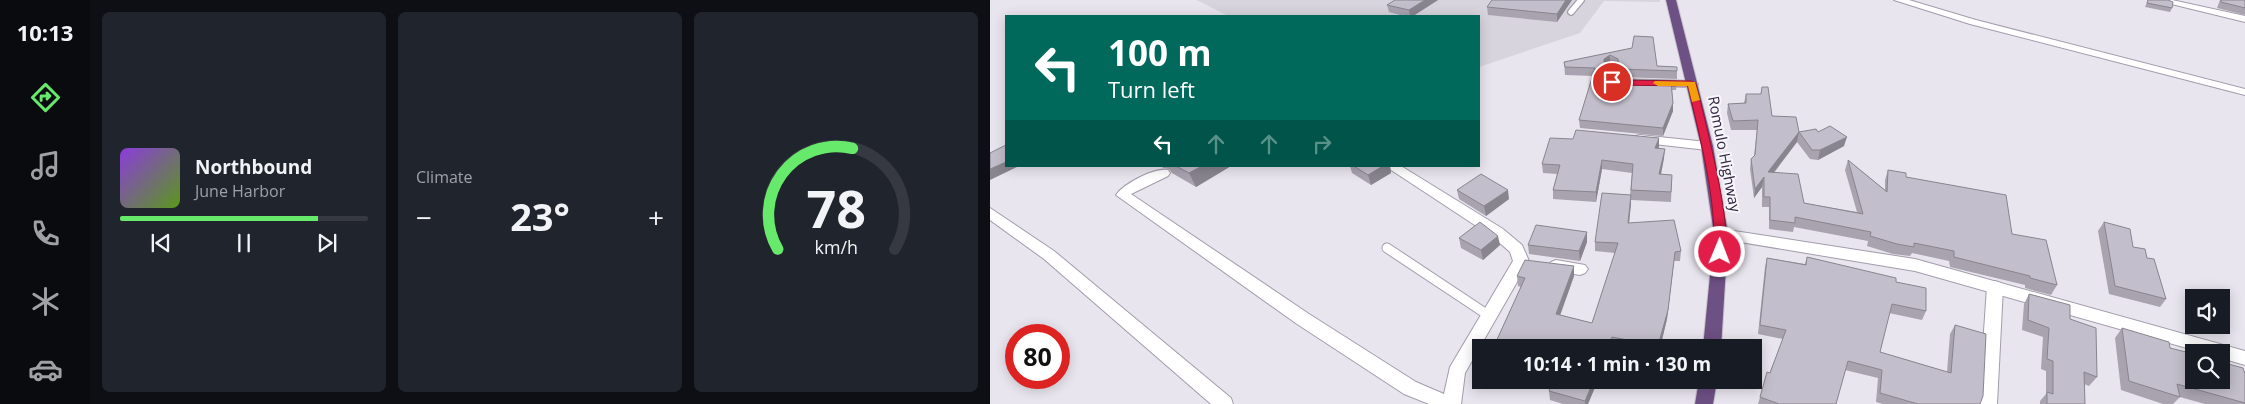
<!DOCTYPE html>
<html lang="en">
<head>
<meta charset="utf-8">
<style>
	:root { --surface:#171b24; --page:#20242c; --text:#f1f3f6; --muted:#9ea1a6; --line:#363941; --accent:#67ea6b }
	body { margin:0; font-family:"Open Sans",sans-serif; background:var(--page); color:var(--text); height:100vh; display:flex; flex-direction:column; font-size:19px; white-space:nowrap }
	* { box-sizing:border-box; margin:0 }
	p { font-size:16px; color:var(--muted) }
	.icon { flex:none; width:28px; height:28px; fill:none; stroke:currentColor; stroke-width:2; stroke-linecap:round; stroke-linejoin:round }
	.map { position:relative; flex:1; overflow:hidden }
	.drawer { display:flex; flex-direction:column; gap:12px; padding:12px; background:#0d0f14; width:900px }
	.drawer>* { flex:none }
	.banner { position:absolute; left:15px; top:15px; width:475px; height:152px; border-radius:0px; box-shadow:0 2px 12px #0003; background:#00695c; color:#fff; overflow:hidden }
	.controls { position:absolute; left:1195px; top:289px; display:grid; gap:10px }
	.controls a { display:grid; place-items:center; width:45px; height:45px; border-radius:0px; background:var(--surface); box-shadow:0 2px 12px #0003; font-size:25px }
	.speed { position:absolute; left:15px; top:324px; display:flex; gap:10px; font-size:25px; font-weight:700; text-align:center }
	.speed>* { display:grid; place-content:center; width:65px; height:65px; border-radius:50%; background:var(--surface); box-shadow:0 2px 12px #0003; line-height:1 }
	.speed .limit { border:8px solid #d22; background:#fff; color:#111 }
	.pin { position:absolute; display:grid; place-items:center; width:42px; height:42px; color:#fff; margin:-21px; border:2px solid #fff; border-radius:50%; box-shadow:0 1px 5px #0007 }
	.me { position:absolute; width:55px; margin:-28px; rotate:1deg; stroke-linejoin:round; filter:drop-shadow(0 0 4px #0008) }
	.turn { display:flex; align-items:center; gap:18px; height:105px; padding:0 20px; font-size:22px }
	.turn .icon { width:65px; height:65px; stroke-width:2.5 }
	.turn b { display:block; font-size:35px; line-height:42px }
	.lanes { display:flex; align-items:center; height:48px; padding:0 20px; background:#0003; justify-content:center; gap:25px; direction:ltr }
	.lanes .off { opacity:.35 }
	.big { font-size:38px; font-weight:700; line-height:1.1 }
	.drawer .tile { flex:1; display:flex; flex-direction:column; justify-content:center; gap:8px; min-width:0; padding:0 18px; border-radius:8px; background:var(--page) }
	.drawer .dial { align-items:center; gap:0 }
	.dial svg { height:130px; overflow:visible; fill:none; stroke:var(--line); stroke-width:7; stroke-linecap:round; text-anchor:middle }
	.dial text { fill:var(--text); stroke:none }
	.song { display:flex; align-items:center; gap:15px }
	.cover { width:60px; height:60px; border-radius:8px; background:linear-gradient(135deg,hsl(270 70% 55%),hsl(90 70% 35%)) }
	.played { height:5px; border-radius:2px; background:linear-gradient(90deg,var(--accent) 80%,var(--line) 80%) }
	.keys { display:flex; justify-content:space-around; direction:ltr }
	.heat { display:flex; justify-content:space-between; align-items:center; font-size:28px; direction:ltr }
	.drawer .tiles { flex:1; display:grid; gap:12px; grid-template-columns:repeat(3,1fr) }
	.trip { position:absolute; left:482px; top:339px; width:290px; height:50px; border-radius:0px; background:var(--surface); box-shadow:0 2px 12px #0003; font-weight:700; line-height:50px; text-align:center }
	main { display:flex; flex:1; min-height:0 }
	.menu { display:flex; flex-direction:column; width:90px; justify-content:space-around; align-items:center; background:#090b0e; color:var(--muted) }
	.menu .icon { width:35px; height:35px }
	.menu .selected { color:var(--accent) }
	.menu b { font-size:22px; color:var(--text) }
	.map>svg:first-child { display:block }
	.built { fill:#d7d4dd }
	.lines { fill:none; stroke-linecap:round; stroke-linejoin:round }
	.service-far1-casing { stroke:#a39cac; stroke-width:8 }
	.service-casing { stroke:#a39cac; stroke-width:11 }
	.minor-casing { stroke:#a39cac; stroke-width:2 }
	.tertiary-casing { stroke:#a39cac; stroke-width:2 }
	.trunk-casing { stroke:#c6c2c9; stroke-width:2 }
	.service-far1 { stroke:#fff; stroke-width:5.5 }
	.service { stroke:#fff; stroke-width:9 }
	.minor { fill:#fff; fill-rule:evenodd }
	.tertiary { fill:#fff; fill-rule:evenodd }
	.trunk { fill:#6d5084; fill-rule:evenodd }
	.wall { fill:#a8a3af }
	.shaded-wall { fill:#88858e }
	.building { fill:#c3becb; stroke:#88858e }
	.route { fill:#e11d48; stroke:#92132f }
	.slow { fill:#f59e0b }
	.labels { text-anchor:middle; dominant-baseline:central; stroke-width:4; stroke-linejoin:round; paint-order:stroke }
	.street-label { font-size:15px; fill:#32253f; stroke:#f7f6fa }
</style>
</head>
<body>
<main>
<nav class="menu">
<b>10:13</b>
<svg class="icon selected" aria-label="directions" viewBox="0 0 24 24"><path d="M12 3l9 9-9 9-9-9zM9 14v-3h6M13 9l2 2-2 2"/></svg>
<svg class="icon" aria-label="music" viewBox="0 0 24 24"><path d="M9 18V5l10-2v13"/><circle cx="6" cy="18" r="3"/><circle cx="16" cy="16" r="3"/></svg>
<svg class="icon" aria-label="phone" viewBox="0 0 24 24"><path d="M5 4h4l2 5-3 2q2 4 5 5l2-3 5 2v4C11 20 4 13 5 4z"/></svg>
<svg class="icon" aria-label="climate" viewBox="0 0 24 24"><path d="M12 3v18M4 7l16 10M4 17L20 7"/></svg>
<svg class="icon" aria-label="car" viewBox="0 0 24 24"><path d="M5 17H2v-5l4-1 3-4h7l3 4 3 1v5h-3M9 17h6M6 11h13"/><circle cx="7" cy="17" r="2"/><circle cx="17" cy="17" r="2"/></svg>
</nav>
<section class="drawer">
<div class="tiles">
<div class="tile">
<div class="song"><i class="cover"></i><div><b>Northbound</b><p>June Harbor</p></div></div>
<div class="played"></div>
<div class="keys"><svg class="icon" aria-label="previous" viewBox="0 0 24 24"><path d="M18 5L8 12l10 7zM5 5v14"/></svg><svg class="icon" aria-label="pause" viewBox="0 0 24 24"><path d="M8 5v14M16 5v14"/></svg><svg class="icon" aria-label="next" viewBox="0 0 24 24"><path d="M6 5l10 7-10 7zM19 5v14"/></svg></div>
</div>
<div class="tile"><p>Climate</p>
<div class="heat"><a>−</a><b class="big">23°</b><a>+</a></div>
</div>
<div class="tile dial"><svg viewBox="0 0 100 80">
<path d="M14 69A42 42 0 1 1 86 69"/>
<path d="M14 69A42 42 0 0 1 60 7" stroke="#67ea6b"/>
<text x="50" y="56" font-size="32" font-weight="700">78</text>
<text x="50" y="72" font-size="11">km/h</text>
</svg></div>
</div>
</section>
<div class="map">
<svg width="1255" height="404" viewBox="0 0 1255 404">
	<rect width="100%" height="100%" fill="#e8e5ee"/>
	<path class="built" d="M207 0H670V2L614 1 590 33 489 67V16H238Z"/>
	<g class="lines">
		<defs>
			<path id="service-far1" d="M581 12 591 0"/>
			<path id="service" d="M397 248 498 315"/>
			<path id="minor" d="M904 0H919L986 20 1255 89V95L980 24Z
				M1165 0H1182L1255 16V22Z
				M621 64 626 67 627 79 702 81 708 84 702 87 628 85 629 99 623 102 617 99 616 67Z
				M650 135 717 142 723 146 717 150 646 142 644 139 646 136Z
				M395 166H411L513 229 532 245 539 261 475 373 471 404H439L414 394 307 324 126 195C133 184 165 167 178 170L180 173 178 176 141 194 319 314 426 382 454 394 460 367 523 261 520 252 503 237Z
				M0 208 64 251 241 398 243 404H221L54 259 0 220Z
				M566 260 595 265 598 269 595 273 590 275 561 270 558 266 561 262Z
				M1005 281 1011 283 1013 287 1007 404H989L997 287 999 283Z"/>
			<path id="tertiary" d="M731 229 925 259 1255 351V365L1231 358V352H1211L925 271 726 238 724 234Z"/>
			<path id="trunk" d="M676 0H686L723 146 738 234 731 348H713L724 234 711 146Z
				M709 380H727L723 404H705Z"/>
		</defs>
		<use href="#service-far1" class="service-far1-casing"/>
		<use href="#service" class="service-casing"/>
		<use href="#minor" class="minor-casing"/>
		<use href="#tertiary" class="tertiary-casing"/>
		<use href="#trunk" class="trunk-casing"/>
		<use href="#service-far1" class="service-far1"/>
		<use href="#service" class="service"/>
		<use href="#minor" class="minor"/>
		<use href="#tertiary" class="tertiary"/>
		<use href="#trunk" class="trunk"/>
	</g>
	<path class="wall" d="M448 0 423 16H414L399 12 397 5Z
		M582 0 567 22 498 15 497 7Z
		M1158 0H1178L1182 8 1180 12 1155 7Z
		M1230 0H1255V15L1227 8Z
		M642 48 667 66 687 67V79L629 77 628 67 620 62 614 67 615 91 622 96 687 81 686 90H682L683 111 673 136 590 128 589 120 603 76 575 75 574 62Z
		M772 87 782 116 809 132H828L854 146 828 160 820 159 807 142 784 173 814 203 867 212 855 170 858 160 895 190V180L898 170 916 177 1022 234 1067 285 1061 295 1035 288V285L960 267 959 261 922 253 920 256 903 254 877 246 878 241 804 227 803 232 779 229V207H772V187L764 198 760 169 761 159 764 156 767 130H741L737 113 738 104 754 103 756 94H771Z
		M669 147 668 148 674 158 671 174 682 175 681 202 641 200 639 223 691 251 690 261H684L677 319 670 348H628L622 346 621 348H505V344L531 287 528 286 527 276H584L570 315 602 323 625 253 605 251V242L640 195 642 173 612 169 606 202 563 199V190L567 174 553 173 552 164Z
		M172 166H241L206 187 182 173 179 169 173 168Z
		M360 166H400L401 173 381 185 362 173Z
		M467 190 519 199 496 216 469 199Z
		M1114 222 1143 247 1176 299 1170 307 1119 294 1108 231Z
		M597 232V242L590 261 539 254 538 245Z
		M469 238 510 245 493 260 471 248Z
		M817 257 906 282 936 311 932 320 899 313 890 352 957 372 960 334 965 325 990 404H893L886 402 888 378 855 370 846 404H768L770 397 793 339 768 334 775 267 777 258 815 264Z
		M1039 294 1080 319 1107 377 1099 386 1094 384 1095 404H1050V401L1056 394V371L1051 369 1053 337 1032 330 1034 304Z
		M1132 328 1180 348 1255 374V404H1215L1190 397 1183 404H1173L1131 390 1125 338Z
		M564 380H608L598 404H573L560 400 559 391Z"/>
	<path class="shaded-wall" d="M435 0H448L423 16H420L419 10Z
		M576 0H582L567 22V14Z
		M620 55V62L614 67V59Z
		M683 103V111L673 136V128Z
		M809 132 807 142 776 182 778 172Z
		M857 137 854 146 828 160 830 150Z
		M669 138V147L665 157V148Z
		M675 149 674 158 669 184V174Z
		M612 160V169L606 202V192Z
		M16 162V166H29L0 180V169Z
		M212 166H241L206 187 199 173Z
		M393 166H400L401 173 381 185 378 175Z
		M774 177 772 187 764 198 765 189Z
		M518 190 519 199 496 216 494 206Z
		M641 195V204L638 233V223Z
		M597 232V242L590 261 589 251Z
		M508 236 510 245 493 260 491 250Z
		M684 261 677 319 670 348H668Z
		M584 266V276L567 324 566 314Z
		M622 337 621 348H617Z
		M604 380H608L598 404H595V401Z"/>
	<path class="building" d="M405 0H435L419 10 397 5Z
		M502 0H576L567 14 497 7Z
		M1158 0H1178L1183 2 1182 8 1157 3Z
		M1231 0H1255V8L1231 2Z
		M644 36 663 37 667 66 687 67V71L629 69 628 59 620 55 614 59 615 91 622 96 630 93V79L687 81V83L681 82 683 103 673 128 589 120 605 68 575 67 574 62 642 48Z
		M772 87H778L782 116 806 117 809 132 826 129 828 132 840 126 857 137 830 150H822L809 132 778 172 808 174 814 203 873 214 858 160 897 192 898 170 916 173V177L1016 195 1022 234 1056 240 1067 285 1040 278V276L964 257V251L924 243V247L907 244 880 236 881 232 805 217V223L780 220V197H774V177L765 189 761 159 765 155 768 120 743 121 738 104 756 103V94H771Z
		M586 130 669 138 665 148 675 149 669 174 682 175 681 192 641 190 643 164 612 160 606 192 563 190 570 165 552 164 560 138 583 139Z
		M16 145V162L0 169V153Z
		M186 166H212L199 173Z
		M364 166H393L378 175Z
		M491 174 518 190 494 206 467 190Z
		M612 193 641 195 638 223 684 220 691 251 685 252 678 310 668 346 622 337 617 348H523L505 344 535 278 527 276 535 260 584 266 566 314 602 323 628 243 605 242Z
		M490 222 508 236 491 250 469 238Z
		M1114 222 1140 229 1143 247 1155 249 1157 258 1164 259 1176 299 1125 286Z
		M546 225 597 232 589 251 538 245Z
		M817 257 906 278V282L936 288V311L902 304 890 352 961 373 965 325 996 334 993 396 990 404H928L890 393 892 370 858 361 846 404H789L770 397 777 372 780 373 796 330 770 325 777 258 816 265Z
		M1039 294 1080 305V319L1106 328 1107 377 1094 372 1095 404H1057V392L1063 394V361L1057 359 1059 328 1038 320Z
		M1132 328 1179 342 1180 348 1204 354V380H1231V362L1253 368 1255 374V403L1187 384 1190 397 1139 381Z
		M564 380H604L595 401 559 391Z"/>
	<path class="route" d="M619 80 702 81 706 84C713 112 745 234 734 256L730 257 723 252C728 204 709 135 698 86L622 85 617 82Z"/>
	<path class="slow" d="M665 81 705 82 710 100 702 102 698 86H668L663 83Z"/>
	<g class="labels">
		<g class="street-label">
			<text transform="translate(735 154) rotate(79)">Romulo Highway</text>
		</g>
	</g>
</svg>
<div class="controls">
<a><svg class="icon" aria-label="sound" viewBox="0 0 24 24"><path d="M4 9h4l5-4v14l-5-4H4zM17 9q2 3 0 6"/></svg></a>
<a><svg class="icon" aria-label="search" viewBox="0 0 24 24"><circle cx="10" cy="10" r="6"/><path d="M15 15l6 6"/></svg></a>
</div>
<div class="speed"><div class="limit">80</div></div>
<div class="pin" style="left:622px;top:82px;background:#d93025"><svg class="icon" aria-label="arrive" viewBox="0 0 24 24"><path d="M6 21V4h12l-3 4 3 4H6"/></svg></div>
<svg class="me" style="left:730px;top:252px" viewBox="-20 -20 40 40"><circle r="17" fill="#e11d48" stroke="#fff" stroke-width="3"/><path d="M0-11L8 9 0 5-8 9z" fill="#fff"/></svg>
<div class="trip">10:14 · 1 min · 130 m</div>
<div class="banner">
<div class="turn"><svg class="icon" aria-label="left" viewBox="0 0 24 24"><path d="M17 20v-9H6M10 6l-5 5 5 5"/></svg><div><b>100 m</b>Turn left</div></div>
<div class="lanes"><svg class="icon" aria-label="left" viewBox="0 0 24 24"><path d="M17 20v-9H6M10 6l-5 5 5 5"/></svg><svg class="icon off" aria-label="ahead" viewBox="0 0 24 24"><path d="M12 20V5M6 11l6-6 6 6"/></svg><svg class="icon off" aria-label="ahead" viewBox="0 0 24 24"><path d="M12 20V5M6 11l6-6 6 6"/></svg><svg class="icon off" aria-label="right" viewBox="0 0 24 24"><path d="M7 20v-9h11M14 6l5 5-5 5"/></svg></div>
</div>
</div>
</main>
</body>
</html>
